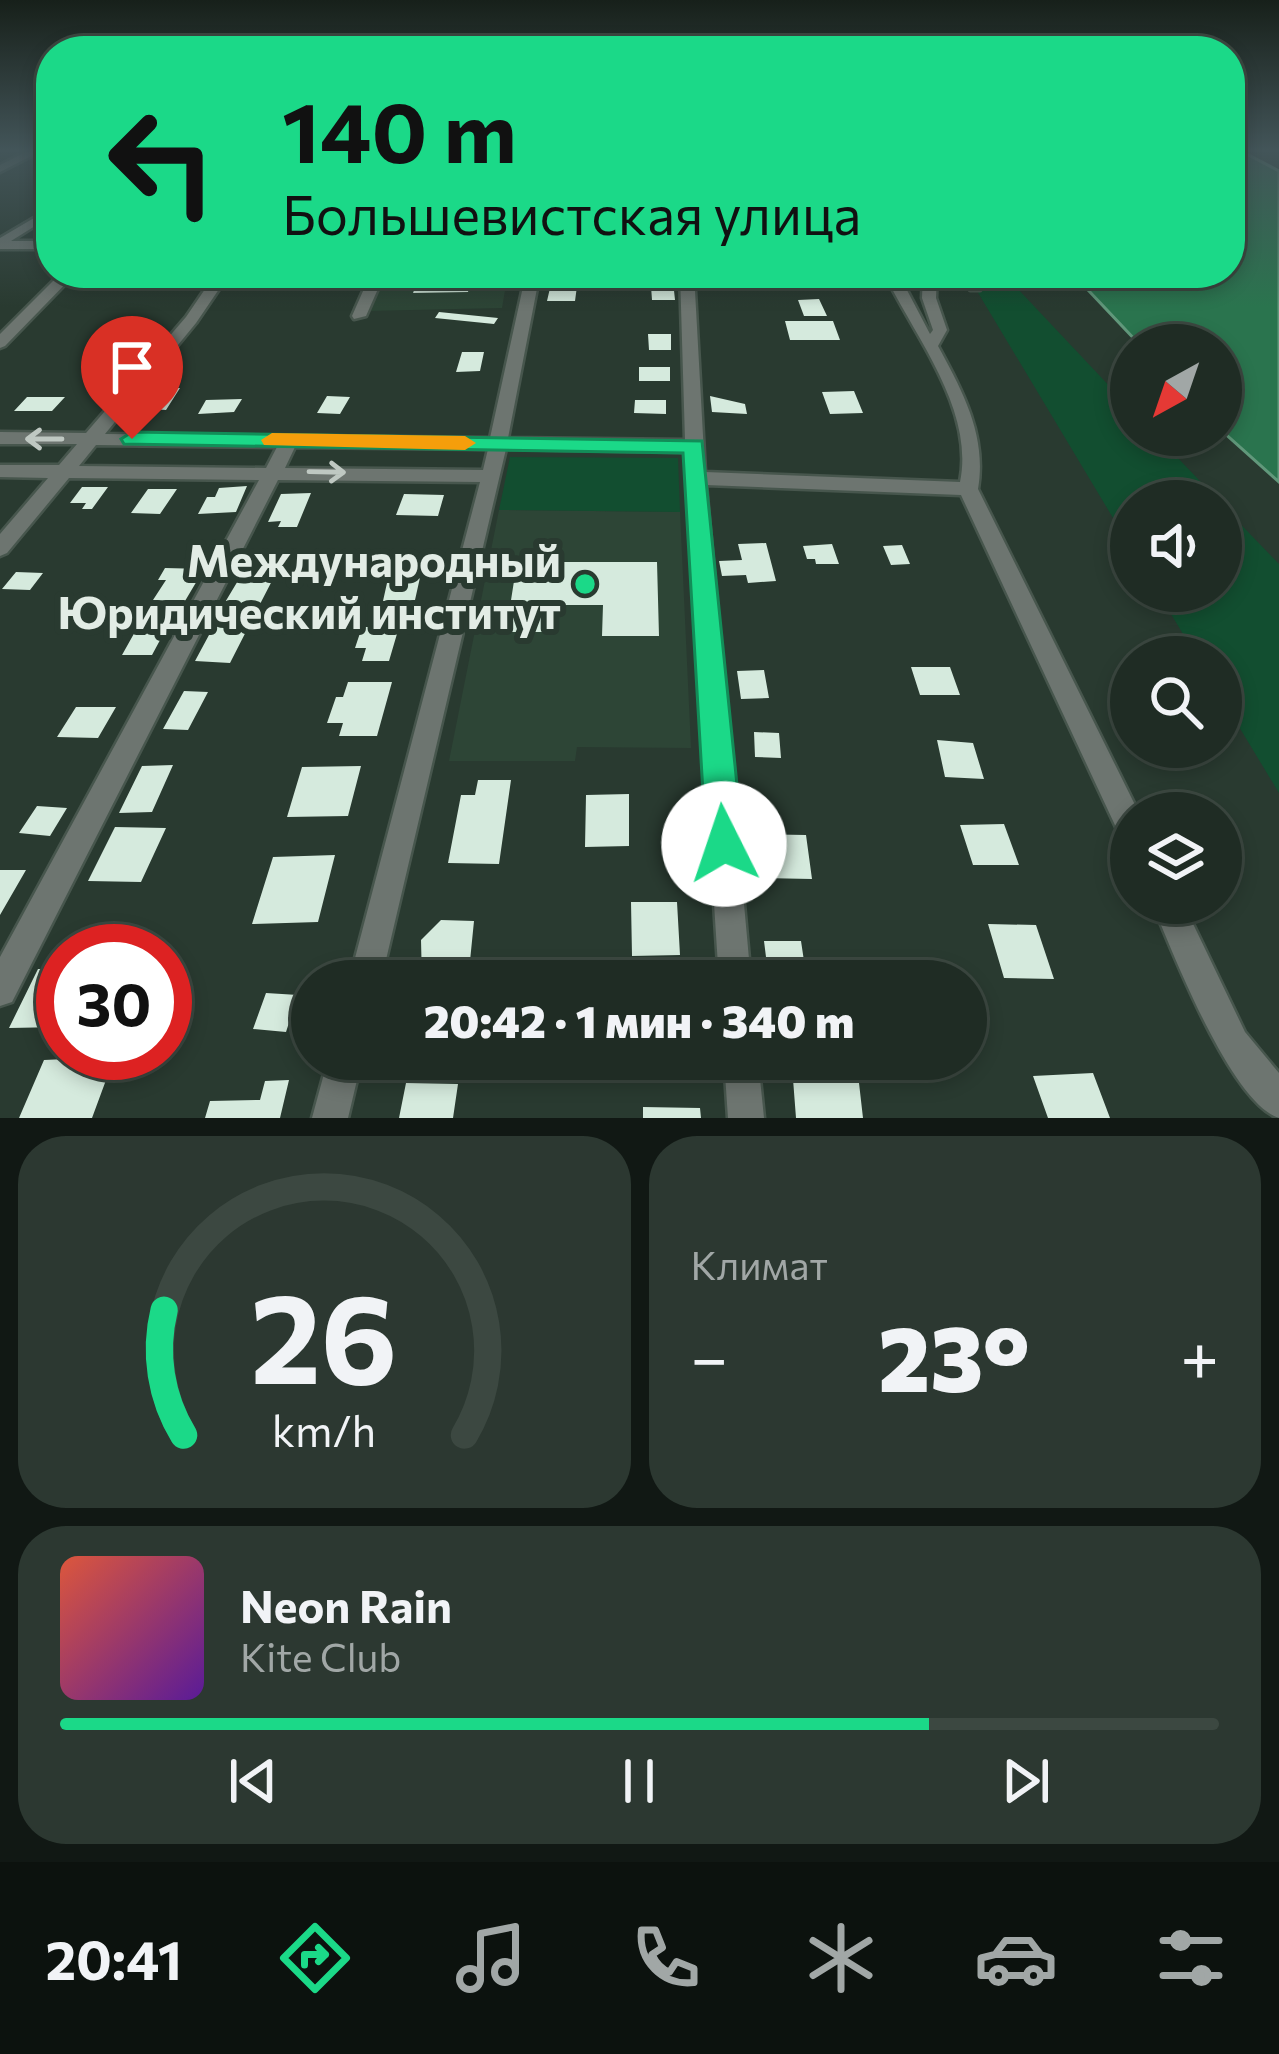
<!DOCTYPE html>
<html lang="ru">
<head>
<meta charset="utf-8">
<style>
	:root { --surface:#1f2c24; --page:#2c3831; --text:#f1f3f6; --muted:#a1a7a6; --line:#3c4841; --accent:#1bd988 }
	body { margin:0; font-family:Commissioner,sans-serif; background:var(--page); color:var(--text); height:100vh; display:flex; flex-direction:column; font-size:45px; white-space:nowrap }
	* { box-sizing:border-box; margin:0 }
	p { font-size:39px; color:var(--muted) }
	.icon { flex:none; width:66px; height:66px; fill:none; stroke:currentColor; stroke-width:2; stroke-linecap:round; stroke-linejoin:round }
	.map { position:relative; height:1118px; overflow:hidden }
	.details { display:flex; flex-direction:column; gap:18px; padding:18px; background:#111814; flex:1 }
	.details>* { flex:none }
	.banner { position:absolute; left:36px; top:36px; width:1209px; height:252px; border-radius:48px; box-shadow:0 6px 18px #0003,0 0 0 3px var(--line); background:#1bd988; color:#111; overflow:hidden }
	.needle { width:78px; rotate:220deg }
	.controls { position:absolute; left:1110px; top:324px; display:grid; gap:24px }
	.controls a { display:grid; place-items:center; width:132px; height:132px; border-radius:50%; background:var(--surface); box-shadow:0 6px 18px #0003,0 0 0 3px var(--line); font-size:60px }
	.speed { position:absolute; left:36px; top:924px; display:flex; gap:24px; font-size:60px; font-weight:700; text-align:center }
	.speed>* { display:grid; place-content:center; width:156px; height:156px; border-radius:50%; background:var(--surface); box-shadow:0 6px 18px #0003,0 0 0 3px var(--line); line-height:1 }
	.speed .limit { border:18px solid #d22; background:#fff; color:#111 }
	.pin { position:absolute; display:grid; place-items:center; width:102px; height:102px; color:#fff; margin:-123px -51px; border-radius:50% 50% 50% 0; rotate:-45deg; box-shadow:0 0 12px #0007 }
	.pin .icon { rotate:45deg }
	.me { position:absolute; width:132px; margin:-66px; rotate:356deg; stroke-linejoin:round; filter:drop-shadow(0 0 9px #0008) }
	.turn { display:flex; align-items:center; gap:42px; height:252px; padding:0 48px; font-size:54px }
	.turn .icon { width:156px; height:156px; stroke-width:2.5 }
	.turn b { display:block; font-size:84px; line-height:102px }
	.big { font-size:90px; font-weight:800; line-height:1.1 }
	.details .tile { flex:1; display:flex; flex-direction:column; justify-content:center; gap:18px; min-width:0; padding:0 42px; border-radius:48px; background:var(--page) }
	.details .dial { align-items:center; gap:0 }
	.dial svg { height:312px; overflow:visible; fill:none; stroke:var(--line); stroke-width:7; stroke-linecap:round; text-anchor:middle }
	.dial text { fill:var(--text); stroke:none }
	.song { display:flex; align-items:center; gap:36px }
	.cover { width:144px; height:144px; border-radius:18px; background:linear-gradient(135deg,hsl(10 70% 55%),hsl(270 70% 35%)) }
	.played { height:12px; border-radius:6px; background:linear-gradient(90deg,var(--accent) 75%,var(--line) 75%) }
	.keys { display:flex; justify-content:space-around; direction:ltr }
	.heat { display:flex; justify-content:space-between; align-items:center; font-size:66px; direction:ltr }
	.details .tiles { flex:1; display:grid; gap:18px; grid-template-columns:1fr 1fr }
	.tile:last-child { grid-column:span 2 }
	.trip { position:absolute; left:291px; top:960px; width:696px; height:120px; border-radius:60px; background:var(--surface); box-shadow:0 6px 18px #0003,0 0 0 3px var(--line); font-weight:800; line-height:120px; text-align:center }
	.menu { display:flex; height:192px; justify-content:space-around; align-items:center; background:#0c120e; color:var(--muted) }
	.menu .icon { width:84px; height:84px }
	.menu .on { color:var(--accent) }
	.menu b { font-size:54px; color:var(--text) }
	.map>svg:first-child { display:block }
	.built { fill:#2d4536 }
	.green { fill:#124e30 }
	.water { fill:#2a744e; stroke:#61987b; stroke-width:3 }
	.building { fill:#d5eadd }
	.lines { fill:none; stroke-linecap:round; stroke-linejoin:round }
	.street-casing { stroke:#47564d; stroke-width:5 }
	.street { fill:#6d7570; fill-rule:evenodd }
	.oneway { stroke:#bfc8c2 }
	.route { fill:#1bd988; stroke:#128d58; stroke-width:3 }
	.slow { fill:#f59e0b }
	.poi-dot { fill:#1bd988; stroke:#293a30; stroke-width:4.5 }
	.labels { text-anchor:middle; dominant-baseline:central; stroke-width:12; stroke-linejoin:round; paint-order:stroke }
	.poi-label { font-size:45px; font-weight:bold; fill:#e2ece5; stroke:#293a30; text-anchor:end }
</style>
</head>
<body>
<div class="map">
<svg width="1279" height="1118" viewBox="0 0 1279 1118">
	<rect width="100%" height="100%" fill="#293a30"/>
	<path class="built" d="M383 273H508L502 308 368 311Z
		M499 510 680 512 691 748 577 747 575 761H449Z"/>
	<path class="green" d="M1017 288 1131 409V435H1156L1219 501H1131V548L977 291Z
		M510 457 678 458 680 512 499 510Z
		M1221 504 1279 564V793L1221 697V657H1197L1157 591H1221Z"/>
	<path class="water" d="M1230 151H1241L1279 171V482L1221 430V345H1140L1072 273H1230Z"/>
	<path class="building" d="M811 276 817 290 778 291 773 277Z
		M471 279 468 292 413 293 418 280Z
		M657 281H673L675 300H652L651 286Z
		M577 286 575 301H547L550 288Z
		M819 299 827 316H804L798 300Z
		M439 312 498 318 494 324 435 318Z
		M785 321H833L840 340H790Z
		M648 334H671V350H649Z
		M462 352H484L480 371 456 372Z
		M639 367H670V381H639Z
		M180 388 166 410 139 408 152 389Z
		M854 391 863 413 830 414 822 392Z
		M327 396 350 397 340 414 317 413Z
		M710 396 745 404 747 414 712 412Z
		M27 397H65L52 411H14Z
		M242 399 234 412 198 414 206 400Z
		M635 400H666V414L634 413Z
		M247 486 236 512 198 514 207 497H215L219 488Z
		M82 487H108L92 509H82L86 503H70Z
		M148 489H177L160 514 131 513Z
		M311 493 297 527H278L281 521 268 522 281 494Z
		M404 494 444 495 438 516 396 515Z
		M766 543 776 581 748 583 746 575 722 576 719 561 742 560 738 544Z
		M832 544 839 564H816L815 559H807L803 546Z
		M902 545 910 564 891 565 883 546Z
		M517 562H657L659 636H602L603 605H548L545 632H506Z
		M165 568 204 569 185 601 153 600 166 580H158Z
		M16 572 43 573 30 590 2 589Z
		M421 573 415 600 383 601 389 574Z
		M242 574 275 575 259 606 224 604Z
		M223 609 257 610 230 663 195 661Z
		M362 627H399L389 661H362L366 648H355Z
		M166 629 152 655H122L136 630Z
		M911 667H950L960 695H920Z
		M764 670 769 698 741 699 737 671Z
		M348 682H392L377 736H339L343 723H327L336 697H343Z
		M184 691 208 692 188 730 163 729Z
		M76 707H116L98 738 57 737Z
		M754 732 779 733 781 758 755 757Z
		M937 740 973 743 984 779 945 777Z
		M173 765 152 812 119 813 142 766Z
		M361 766 348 816 287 817 302 767Z
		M478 780H511L499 864 448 863 461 795H475Z
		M629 794V846L585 847 586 795Z
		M37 806 67 808 50 836 19 833Z
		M1004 824 1019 865H973L960 825Z
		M115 827 166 828 141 882 88 881Z
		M755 834 806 835 812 879 759 878Z
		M335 855 318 922 252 924 273 857Z
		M0 870H26L0 915Z
		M631 902H677L680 955 632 956Z
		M441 920 474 921 468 981H422L421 940Z
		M988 924 1036 925 1054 979 1004 978Z
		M764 941H801L807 981H769Z
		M38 969H63L61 1027 9 1028Z
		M266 993 298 995 286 1032 253 1029Z
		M69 1053H116L92 1118H19L44 1060 66 1059Z
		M1093 1073 1110 1118H1048L1033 1076Z
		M793 1079 859 1083 863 1118H796Z
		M289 1080 280 1118H205L210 1101 260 1100 265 1081Z
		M406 1083 458 1084 453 1118H399Z
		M643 1107 700 1108 701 1118H643Z"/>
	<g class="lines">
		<defs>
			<path id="street" d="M28 151H41L0 172V165Z
				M51 208V216L11 241H51V249H0V238Z
				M61 273H76L5 346 0 348V334Z
				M216 273H230L196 323 105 434 490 438 526 273H540L508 438 685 440 680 273H694L705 472 960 482C975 409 914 336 884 273H898L930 334 933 330 922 298 923 273H937L936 298 947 330 938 346C963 392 987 436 978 489L1139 813H1131V842L1121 838 961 495 706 485 751 981H719L685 452 506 449 381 981H349L480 482 278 480 12 1002 0 1006V957L259 480 69 478 7 553 0 556V534L48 478 0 477V465H59L77 444H0V432L86 433 186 317ZM96 445 277 447 266 468 79 466ZM295 447 488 449 483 470 285 468Z
				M371 273H385L366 316 354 319 352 316Z
				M962 273H976L982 287 980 290H970Z
				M1152 903H1183L1245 1032 1279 1073V1118C1231 1103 1172 951 1152 903Z
				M328 1059H362L348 1118H312Z
				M724 1059H758L764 1118H728Z"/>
		</defs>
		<use href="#street" class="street-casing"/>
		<use href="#street" class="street"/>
	</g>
	<defs><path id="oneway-shaft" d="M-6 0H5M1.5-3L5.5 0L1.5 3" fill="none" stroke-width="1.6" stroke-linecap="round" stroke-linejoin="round" transform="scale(3)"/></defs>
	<g class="oneway">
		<use href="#oneway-shaft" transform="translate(44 439) rotate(-180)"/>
		<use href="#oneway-shaft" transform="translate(327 472) rotate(1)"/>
	</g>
	<linearGradient id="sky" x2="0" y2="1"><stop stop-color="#17201a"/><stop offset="0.49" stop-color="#435559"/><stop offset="1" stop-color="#435559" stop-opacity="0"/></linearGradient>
	<rect width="1279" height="307" fill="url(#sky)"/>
	<path class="route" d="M132 432 702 441 743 844 738 857 724 863 711 857 706 844 683 453 124 444 121 439Z"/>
	<path class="slow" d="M272 433 465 436 476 443 465 450 264 445 261 440Z"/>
	<circle class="poi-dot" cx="585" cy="584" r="12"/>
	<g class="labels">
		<g class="poi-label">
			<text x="561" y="558">Международный<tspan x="561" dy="52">Юридический институт</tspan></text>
		</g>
	</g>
</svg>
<div class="controls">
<a><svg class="needle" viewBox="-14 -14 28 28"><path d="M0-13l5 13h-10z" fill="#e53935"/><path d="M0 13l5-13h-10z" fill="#a1a7a6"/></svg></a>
<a><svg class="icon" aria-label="sound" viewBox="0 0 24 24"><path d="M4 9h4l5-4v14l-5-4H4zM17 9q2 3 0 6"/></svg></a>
<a><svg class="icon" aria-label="search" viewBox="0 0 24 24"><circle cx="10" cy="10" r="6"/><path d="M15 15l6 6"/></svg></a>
<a><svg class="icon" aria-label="layers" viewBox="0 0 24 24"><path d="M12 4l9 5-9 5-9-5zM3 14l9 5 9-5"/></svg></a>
</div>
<div class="speed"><div class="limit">30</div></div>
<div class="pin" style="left:132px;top:439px;background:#d93025"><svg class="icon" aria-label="arrive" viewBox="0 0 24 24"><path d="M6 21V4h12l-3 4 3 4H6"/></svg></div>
<svg class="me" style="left:724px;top:844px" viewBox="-20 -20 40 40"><circle r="19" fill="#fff"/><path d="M0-13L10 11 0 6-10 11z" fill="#1bd988"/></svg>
<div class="trip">20:42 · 1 мин · 340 m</div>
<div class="banner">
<div class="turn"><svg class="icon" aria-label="left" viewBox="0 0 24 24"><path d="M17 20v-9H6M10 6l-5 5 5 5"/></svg><div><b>140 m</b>Большевистская улица</div></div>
</div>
</div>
<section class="details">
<div class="tiles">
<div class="tile dial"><svg viewBox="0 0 100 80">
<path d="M14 69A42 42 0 1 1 86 69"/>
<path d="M14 69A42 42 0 0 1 9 37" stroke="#1bd988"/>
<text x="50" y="56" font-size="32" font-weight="700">26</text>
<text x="50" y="72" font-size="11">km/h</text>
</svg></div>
<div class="tile"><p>Климат</p>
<div class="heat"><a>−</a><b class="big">23°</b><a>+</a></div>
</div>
<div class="tile">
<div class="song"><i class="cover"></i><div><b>Neon Rain</b><p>Kite Club</p></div></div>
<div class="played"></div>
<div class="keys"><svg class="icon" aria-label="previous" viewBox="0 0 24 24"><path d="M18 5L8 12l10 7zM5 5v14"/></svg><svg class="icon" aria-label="pause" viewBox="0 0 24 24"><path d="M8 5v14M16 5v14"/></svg><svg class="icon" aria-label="next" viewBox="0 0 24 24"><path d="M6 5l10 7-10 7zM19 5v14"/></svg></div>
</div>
</div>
</section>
<nav class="menu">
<b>20:41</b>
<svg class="icon on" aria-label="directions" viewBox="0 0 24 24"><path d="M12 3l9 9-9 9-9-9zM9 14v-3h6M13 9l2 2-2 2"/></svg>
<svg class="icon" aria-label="music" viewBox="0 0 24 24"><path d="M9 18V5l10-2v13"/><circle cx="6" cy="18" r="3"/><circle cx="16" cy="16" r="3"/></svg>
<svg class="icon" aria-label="phone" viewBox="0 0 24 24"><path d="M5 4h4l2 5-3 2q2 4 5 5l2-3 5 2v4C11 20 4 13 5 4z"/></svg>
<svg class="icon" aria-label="climate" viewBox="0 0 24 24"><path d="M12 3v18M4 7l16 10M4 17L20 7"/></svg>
<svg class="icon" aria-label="car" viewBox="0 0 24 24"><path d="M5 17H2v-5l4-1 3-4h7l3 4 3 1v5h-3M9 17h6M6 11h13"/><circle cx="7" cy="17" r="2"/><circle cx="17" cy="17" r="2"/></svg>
<svg class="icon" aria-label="filters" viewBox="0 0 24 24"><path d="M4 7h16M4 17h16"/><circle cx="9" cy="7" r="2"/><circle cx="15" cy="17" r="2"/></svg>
</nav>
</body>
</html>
